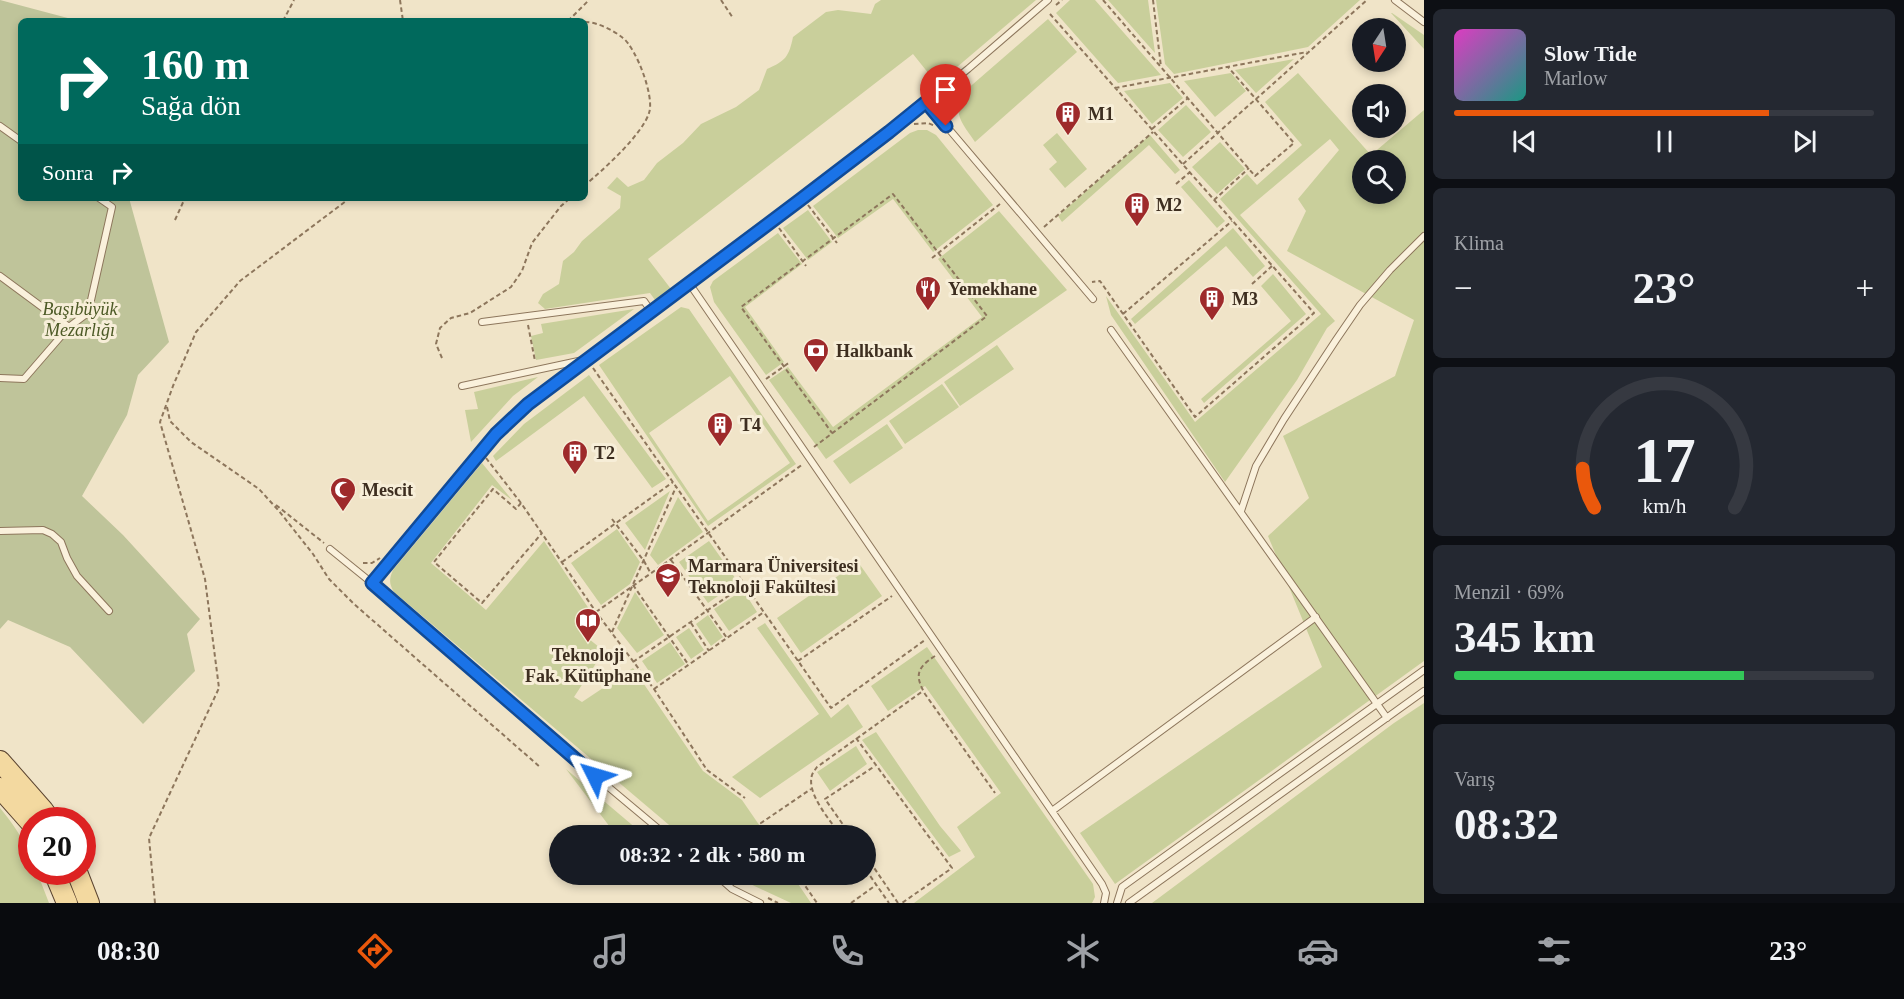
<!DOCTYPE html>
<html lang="tr">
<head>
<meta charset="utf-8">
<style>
	:root { --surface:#171b24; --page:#242831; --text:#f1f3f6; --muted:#9ea1a6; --line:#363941; --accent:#ea580c }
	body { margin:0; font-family:"Times New Roman",serif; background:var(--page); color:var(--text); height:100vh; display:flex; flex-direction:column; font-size:22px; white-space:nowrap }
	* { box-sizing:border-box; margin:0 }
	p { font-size:20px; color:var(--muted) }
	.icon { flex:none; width:33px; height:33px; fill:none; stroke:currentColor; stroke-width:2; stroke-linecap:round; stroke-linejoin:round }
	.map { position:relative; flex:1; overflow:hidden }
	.side { display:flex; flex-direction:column; gap:9px; padding:9px; background:#0d0f14; width:480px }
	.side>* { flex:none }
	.top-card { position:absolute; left:18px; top:18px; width:570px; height:183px; border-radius:9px; box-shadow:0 3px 9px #0003; background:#00695c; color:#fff; overflow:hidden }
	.needle { width:39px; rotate:192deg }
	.buttons { position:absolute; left:1352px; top:18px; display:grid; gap:12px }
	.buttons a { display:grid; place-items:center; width:54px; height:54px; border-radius:50%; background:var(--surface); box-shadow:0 3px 9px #0003; font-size:30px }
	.speed { position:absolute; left:18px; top:807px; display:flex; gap:12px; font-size:30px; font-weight:700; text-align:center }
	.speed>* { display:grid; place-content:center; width:78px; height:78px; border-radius:50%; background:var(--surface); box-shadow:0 3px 9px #0003; line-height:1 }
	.speed .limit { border:9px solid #d22; background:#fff; color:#111 }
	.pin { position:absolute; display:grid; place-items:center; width:51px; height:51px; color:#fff; margin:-62px -26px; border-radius:50% 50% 50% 0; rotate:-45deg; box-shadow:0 0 6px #0007 }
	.pin .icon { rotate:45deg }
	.me { position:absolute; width:66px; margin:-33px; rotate:310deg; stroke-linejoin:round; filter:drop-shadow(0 0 4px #0008) }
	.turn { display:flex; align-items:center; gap:21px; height:126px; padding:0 24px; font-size:27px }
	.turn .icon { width:78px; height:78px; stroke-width:2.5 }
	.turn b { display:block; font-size:42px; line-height:51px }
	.then { display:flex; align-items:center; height:57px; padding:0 24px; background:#0003; gap:12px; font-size:22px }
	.big { font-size:45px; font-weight:800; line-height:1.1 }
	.side .card { flex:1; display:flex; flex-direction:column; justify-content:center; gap:9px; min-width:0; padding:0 21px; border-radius:9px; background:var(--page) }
	.side .dial { align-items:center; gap:0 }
	.dial svg { height:156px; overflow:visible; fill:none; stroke:var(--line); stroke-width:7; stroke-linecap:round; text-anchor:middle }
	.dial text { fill:var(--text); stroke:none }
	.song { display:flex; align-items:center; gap:18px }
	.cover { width:72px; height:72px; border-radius:9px; background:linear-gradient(135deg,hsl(310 70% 55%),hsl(170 70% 35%)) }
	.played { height:6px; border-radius:3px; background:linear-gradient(90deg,var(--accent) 75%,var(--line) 75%) }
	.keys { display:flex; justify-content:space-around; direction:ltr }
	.heat { display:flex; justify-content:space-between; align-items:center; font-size:33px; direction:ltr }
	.charge { height:9px; border-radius:4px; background:linear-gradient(90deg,#34c759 69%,var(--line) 0) }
	.trip { position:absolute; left:549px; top:825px; width:327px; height:60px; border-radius:30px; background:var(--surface); box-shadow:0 3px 9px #0003; font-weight:800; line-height:60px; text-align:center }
	.menu { display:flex; height:96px; justify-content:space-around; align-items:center; background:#090b0e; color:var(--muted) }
	.menu .icon { width:42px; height:42px }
	.menu .selected { color:var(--accent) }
	.menu b { font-size:27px; color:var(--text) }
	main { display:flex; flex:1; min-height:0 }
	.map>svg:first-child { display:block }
	.green { fill:#c9cf9b; fill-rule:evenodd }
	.cemetery { fill:#bfc49a }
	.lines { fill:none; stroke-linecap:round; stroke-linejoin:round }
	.service-casing { stroke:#8d765c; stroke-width:8 }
	.primary-casing { stroke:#5b4430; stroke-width:22 }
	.path { stroke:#8d765c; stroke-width:2; stroke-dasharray:4.5 3; stroke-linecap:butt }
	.service { stroke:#faf1dc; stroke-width:6 }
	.primary { stroke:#f3d9a0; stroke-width:20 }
	.route-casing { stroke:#114b97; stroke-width:15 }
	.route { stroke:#1a73e8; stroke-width:10 }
	.labels { text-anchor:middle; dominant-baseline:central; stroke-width:6; stroke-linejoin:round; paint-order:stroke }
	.poi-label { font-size:18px; font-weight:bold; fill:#3d2e20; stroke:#f7eed8; text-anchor:start }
	.park-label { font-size:18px; font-style:italic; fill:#4d5a26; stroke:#f7eed8 }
</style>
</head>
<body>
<main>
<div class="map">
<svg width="1424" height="903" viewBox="0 0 1424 903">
	<rect width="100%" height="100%" fill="#f0e4c8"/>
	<path class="green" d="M881 0H1036L937 84 913 54 648 259 671 289 655 300 650 293 545 309 538 303 543 294 559 284 563 261 574 252 582 241 620 208 621 196 607 188 617 177 628 187 644 180 657 163 683 143 701 124 736 107 759 90 767 69C786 61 789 56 793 37L826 12 838 10 871 14 875 4Z
		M1070 0H1095L1161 75 1118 83 1056 13Z
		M1108 0H1148L1155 53Z
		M1156 0H1360L1308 47 1174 74 1165 64Z
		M1392 13 1424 35V49L1391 13Z
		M1048 19 1077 52 975 142C962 123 951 113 965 91Z
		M1294 59 1256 93 1235 70Z
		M1231 73 1246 91 1215 117 1184 81Z
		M1298 73 1371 155 1424 110V661L1115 884 1080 833 1322 667 1268 536 1309 498 1283 436 1395 376 1414 320 1287 251 1306 211 1298 199 1339 150 1330 139 1240 215 1335 321 1327 328 1297 380 1225 482 1111 315 1106 296 1195 422 1321 314 1220 199 1247 174 1257 185 1302 145 1265 102ZM1362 160H1395V194H1362Z
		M1170 83 1183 98 1152 124 1124 91Z
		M1186 105 1211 132 1183 157 1158 130Z
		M918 130H927L936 135 993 205 933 252 893 199 838 238 813 206 910 133Z
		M1057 133 1087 169 1065 188 1049 169 1057 162 1043 145Z
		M1150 135 1180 170 1175 174 1149 145 1062 222 1058 216Z
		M1220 142 1245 169 1217 194 1192 167Z
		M1189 180 1225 221 1217 228 1181 187Z
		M808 210 832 242 808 260 783 228Z
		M999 211 1067 290 826 459 769 380 788 367 833 427 982 317 938 259Z
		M1233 228 1265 266 1253 277 1226 246 1135 324 1131 319Z
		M778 233 802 264 745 307 784 362 766 375 714 302 710 287 713 281Z
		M1273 274 1306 314 1204 403 1201 399 1291 321 1261 286Z
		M681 307 689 309 796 464 708 526 599 365ZM730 376 790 463 708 521 649 433Z
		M634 309 574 353 536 360 531 336 543 333 541 324Z
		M997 345 1014 369 960 406 944 382Z
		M589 375 666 479 652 488 584 396 496 461 493 456 524 424Z
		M538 377 513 396 471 442 465 410 478 409 474 392Z
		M942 384 959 407 905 444 889 421Z
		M887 424 903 448 850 484 833 461Z
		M482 463 512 500 492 485 431 563 486 610 544 541 593 615 579 631 604 651 574 697 582 702 633 668 703 771 742 800 766 835H686L677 828 675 830 394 592C389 584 389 579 393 570Z
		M670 491 645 550 625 523Z
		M678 497 703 532 658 565 650 555Z
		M617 529 640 562 630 584 601 605 571 563Z
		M709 541 738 582 708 603 679 562Z
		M858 562 882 596 801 653 777 618Z
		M743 590 757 612 729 631 714 609Z
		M635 592 664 635 637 653 617 628Z
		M708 615 723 637 711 646 696 624Z
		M765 623 831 718 848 704 863 727 760 798 732 777 819 714 757 628Z
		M689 628 704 650 691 659 676 637Z
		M670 642 685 664 657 683 642 661Z
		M927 647 1093 884 1095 897 1092 903H914L975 857 957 827 1001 793 925 686 888 711 871 686Z
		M1424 703V903H1152L1394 723Z
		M876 732 940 826 961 851 949 857 862 740Z
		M856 746 867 764 830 791 817 772Z
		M566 769 644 835H616Z
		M0 808C14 825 32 849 32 872H37L49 903H0Z
		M736 875H792L811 903H791L746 882Z"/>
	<path class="cemetery" d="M0 0 79 21H21V198H129L169 342 138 375 127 415 82 496 123 535 200 619 187 634 195 671 143 724 70 647 8 620 0 629Z"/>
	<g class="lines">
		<defs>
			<path id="service" d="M1395 0 1424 22
				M926 102 1093 299
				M0 126 21 141
				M0 276 69 327 24 379 0 378
				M689 283 1102 884 1106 893 1104 903
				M482 322 644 301 651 311
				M69 327 85 315 89 309 112 207 99 198
				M1111 330 1387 718
				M462 386 583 360
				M1241 511 1256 466 1284 419 1336 340 1360 305 1390 270 1424 236
				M0 531 43 530 52 534 61 542 67 558 77 576 109 611
				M330 549 372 583
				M1052 811 1316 617
				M667 836 563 749 372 583 496 434 511 418 889 132 968 69 1048 0
				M715 874 732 889 760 903
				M1117 903 1122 887 1424 670
				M1129 903 1424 691"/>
			<path id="primary" d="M0 761 43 810 50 820
				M0 788 32 824
				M54 872 67 903
				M77 872 89 903"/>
		</defs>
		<use href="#service" class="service-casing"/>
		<use href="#primary" class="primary-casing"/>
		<path class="path" d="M400 0 403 21
			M721 0 733 18
			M1103 0 1255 176 1294 143 1228 67
			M1153 0 1161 67
			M1056 5 1062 0
			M1050 14 1314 313 1195 417 1100 281 1092 282
			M283 21 294 0
			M568 21 589 0
			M585 22C597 22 613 30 623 38 636 48 655 97 649 113 642 135 603 170 585 185
			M1115 88 1307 52
			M951 118C950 104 955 94 966 84
			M914 124 928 123 935 126
			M1152 129 1188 98
			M1183 164 1367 0
			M1176 184 1190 172
			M1214 200 1249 168
			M808 205 837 243
			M175 220 185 198
			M1044 227 1153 132
			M779 228 806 266
			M932 258 1000 204
			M1252 284 1272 266
			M1123 314 1232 221
			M528 325 535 361
			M442 358 436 344 440 328 451 318 470 313 511 287 522 271 532 243 561 206 570 198
			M593 368 831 708 925 640
			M766 379 790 362
			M167 407 170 421 191 442 259 489 279 511 313 554 329 579 354 604 540 767
			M814 447 987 316 893 194 741 307 832 433
			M486 458 521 503 596 612 654 689 707 770 745 798
			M521 503 516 509 493 489 434 562 482 603 542 533
			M276 505 324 543
			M612 519 644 561 651 574
			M671 560 727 638
			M562 562 673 482
			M363 563H372L380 558
			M633 585 688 664
			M596 612 708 533 803 464
			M691 623 709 651
			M612 632 676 487
			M935 656C916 668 915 676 925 694L995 793
			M798 661 892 596
			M633 662 744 585
			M654 689 764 612
			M856 738 952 868 902 903
			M770 836 761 823 811 789
			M841 836C831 821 806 794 812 775 813 772 815 770 817 767L923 691
			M851 836 825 799 875 766
			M866 856 898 903
			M866 870 889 903
			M700 874 708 881
			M797 874 817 903
			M768 898 778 903
			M155 903 149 838 219 688 205 579 160 422 173 386 196 332 240 281 350 198
			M851 903 876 885"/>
		<use href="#service" class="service"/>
		<use href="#primary" class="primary"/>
	</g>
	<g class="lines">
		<defs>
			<path id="route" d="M595 776 372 583 496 434 528 404 800 200 889 132 926 102 946 126"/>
		</defs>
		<use href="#route" class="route-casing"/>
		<use href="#route" class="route"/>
	</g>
	<defs>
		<symbol id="building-pin" viewBox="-11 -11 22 30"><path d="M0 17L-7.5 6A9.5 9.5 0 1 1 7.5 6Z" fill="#9e2a2b" stroke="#f7eed8"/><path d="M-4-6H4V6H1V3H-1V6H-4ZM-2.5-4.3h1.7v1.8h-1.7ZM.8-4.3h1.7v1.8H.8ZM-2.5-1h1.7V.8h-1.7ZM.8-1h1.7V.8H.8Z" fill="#fff"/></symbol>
		<symbol id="restaurant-pin" viewBox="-11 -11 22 30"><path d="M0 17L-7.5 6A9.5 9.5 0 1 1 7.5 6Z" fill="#9e2a2b" stroke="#f7eed8"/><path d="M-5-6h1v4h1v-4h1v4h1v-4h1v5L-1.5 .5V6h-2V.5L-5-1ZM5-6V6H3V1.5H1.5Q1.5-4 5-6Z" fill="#fff"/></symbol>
		<symbol id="bank-pin" viewBox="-11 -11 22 30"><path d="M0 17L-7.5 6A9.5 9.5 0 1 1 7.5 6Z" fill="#9e2a2b" stroke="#f7eed8"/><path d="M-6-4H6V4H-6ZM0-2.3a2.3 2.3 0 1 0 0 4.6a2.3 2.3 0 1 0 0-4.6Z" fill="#fff"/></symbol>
		<symbol id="mosque-pin" viewBox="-11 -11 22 30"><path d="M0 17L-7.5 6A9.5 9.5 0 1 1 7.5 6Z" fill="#9e2a2b" stroke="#f7eed8"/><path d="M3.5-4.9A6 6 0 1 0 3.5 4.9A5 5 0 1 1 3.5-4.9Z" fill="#fff"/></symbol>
		<symbol id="university-pin" viewBox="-11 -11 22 30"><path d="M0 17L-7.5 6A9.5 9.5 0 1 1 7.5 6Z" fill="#9e2a2b" stroke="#f7eed8"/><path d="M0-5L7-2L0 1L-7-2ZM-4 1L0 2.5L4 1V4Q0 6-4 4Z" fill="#fff"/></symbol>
		<symbol id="library-pin" viewBox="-11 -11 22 30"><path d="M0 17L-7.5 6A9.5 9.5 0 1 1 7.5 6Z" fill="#9e2a2b" stroke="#f7eed8"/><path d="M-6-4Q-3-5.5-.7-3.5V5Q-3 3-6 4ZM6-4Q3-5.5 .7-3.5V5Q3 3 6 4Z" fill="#fff"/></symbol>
	</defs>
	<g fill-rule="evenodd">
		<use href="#building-pin" x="1053" y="99" width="30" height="40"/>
		<use href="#building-pin" x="1122" y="190" width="30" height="40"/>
		<use href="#restaurant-pin" x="913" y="274" width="30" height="40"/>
		<use href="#building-pin" x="1197" y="284" width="30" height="40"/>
		<use href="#bank-pin" x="801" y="336" width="30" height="40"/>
		<use href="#building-pin" x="705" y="410" width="30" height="40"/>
		<use href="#building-pin" x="560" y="438" width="30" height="40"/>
		<use href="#mosque-pin" x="328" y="475" width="30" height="40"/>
		<use href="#university-pin" x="653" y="561" width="30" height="40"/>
		<use href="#library-pin" x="573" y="606" width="30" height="40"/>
	</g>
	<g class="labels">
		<g class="poi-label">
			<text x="1088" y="114">M1</text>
			<text x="1156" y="205">M2</text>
			<text x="948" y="289">Yemekhane</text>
			<text x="1232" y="299">M3</text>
			<text x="836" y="351">Halkbank</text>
			<text x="740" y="425">T4</text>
			<text x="594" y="453">T2</text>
			<text x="362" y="490">Mescit</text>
			<text x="688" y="566">Marmara Üniversitesi<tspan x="688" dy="21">Teknoloji Fakültesi</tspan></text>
			<text x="588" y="655" text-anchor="middle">Teknoloji<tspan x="588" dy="21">Fak. Kütüphane</tspan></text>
		</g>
		<g class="park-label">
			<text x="80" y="309">Başıbüyük<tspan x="80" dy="21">Mezarlığı</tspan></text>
		</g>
	</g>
</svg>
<div class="buttons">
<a><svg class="needle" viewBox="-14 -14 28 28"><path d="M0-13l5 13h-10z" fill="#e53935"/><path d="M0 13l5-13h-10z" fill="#9ea1a6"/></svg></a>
<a><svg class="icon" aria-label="sound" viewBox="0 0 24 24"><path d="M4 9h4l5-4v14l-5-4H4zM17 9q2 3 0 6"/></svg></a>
<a><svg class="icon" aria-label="search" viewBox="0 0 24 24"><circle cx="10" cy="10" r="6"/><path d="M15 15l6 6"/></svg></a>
</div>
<div class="speed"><div class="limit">20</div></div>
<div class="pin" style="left:946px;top:126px;background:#d93025"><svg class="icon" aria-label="arrive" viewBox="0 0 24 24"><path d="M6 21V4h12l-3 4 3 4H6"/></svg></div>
<svg class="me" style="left:595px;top:776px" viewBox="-20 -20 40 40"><path d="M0-17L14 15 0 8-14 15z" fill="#1a73e8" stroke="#fff" stroke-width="4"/></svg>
<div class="trip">08:32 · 2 dk · 580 m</div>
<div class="top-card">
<div class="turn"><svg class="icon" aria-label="right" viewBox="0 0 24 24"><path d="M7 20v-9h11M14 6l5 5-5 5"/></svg><div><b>160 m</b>Sağa dön</div></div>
<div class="then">Sonra<svg class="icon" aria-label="right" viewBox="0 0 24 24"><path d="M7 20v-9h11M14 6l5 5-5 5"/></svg></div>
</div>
</div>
<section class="side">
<div class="card">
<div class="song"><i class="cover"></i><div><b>Slow Tide</b><p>Marlow</p></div></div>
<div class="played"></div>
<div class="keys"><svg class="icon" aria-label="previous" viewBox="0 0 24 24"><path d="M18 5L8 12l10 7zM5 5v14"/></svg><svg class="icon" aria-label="pause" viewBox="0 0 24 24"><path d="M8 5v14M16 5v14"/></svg><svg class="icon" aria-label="next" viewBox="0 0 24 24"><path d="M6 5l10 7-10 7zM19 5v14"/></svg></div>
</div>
<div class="card"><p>Klima</p>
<div class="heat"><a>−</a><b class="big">23°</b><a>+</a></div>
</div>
<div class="card dial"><svg viewBox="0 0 100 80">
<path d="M14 69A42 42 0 1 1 86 69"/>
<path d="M14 69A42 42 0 0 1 8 49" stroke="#ea580c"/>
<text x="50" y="56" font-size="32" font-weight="700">17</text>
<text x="50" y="72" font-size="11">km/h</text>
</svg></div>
<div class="card"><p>Menzil · 69%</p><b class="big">345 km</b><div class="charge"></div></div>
<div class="card"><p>Varış</p><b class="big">08:32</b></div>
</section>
</main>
<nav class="menu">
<b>08:30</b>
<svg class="icon selected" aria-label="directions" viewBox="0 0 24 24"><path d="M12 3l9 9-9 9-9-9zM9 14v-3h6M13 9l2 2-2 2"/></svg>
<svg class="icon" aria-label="music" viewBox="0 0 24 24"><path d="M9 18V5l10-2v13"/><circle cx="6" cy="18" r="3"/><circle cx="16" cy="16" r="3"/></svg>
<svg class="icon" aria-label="phone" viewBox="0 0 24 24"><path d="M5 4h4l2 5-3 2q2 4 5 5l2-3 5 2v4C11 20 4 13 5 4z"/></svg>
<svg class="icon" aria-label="climate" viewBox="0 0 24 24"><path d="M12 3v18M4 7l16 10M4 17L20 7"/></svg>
<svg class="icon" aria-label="car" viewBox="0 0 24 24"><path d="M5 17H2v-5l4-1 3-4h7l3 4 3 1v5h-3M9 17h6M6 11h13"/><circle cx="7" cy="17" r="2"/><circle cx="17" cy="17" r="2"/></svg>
<svg class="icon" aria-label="filters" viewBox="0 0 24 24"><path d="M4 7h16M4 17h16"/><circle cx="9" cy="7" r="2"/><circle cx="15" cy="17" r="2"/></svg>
<b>23°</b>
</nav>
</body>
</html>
